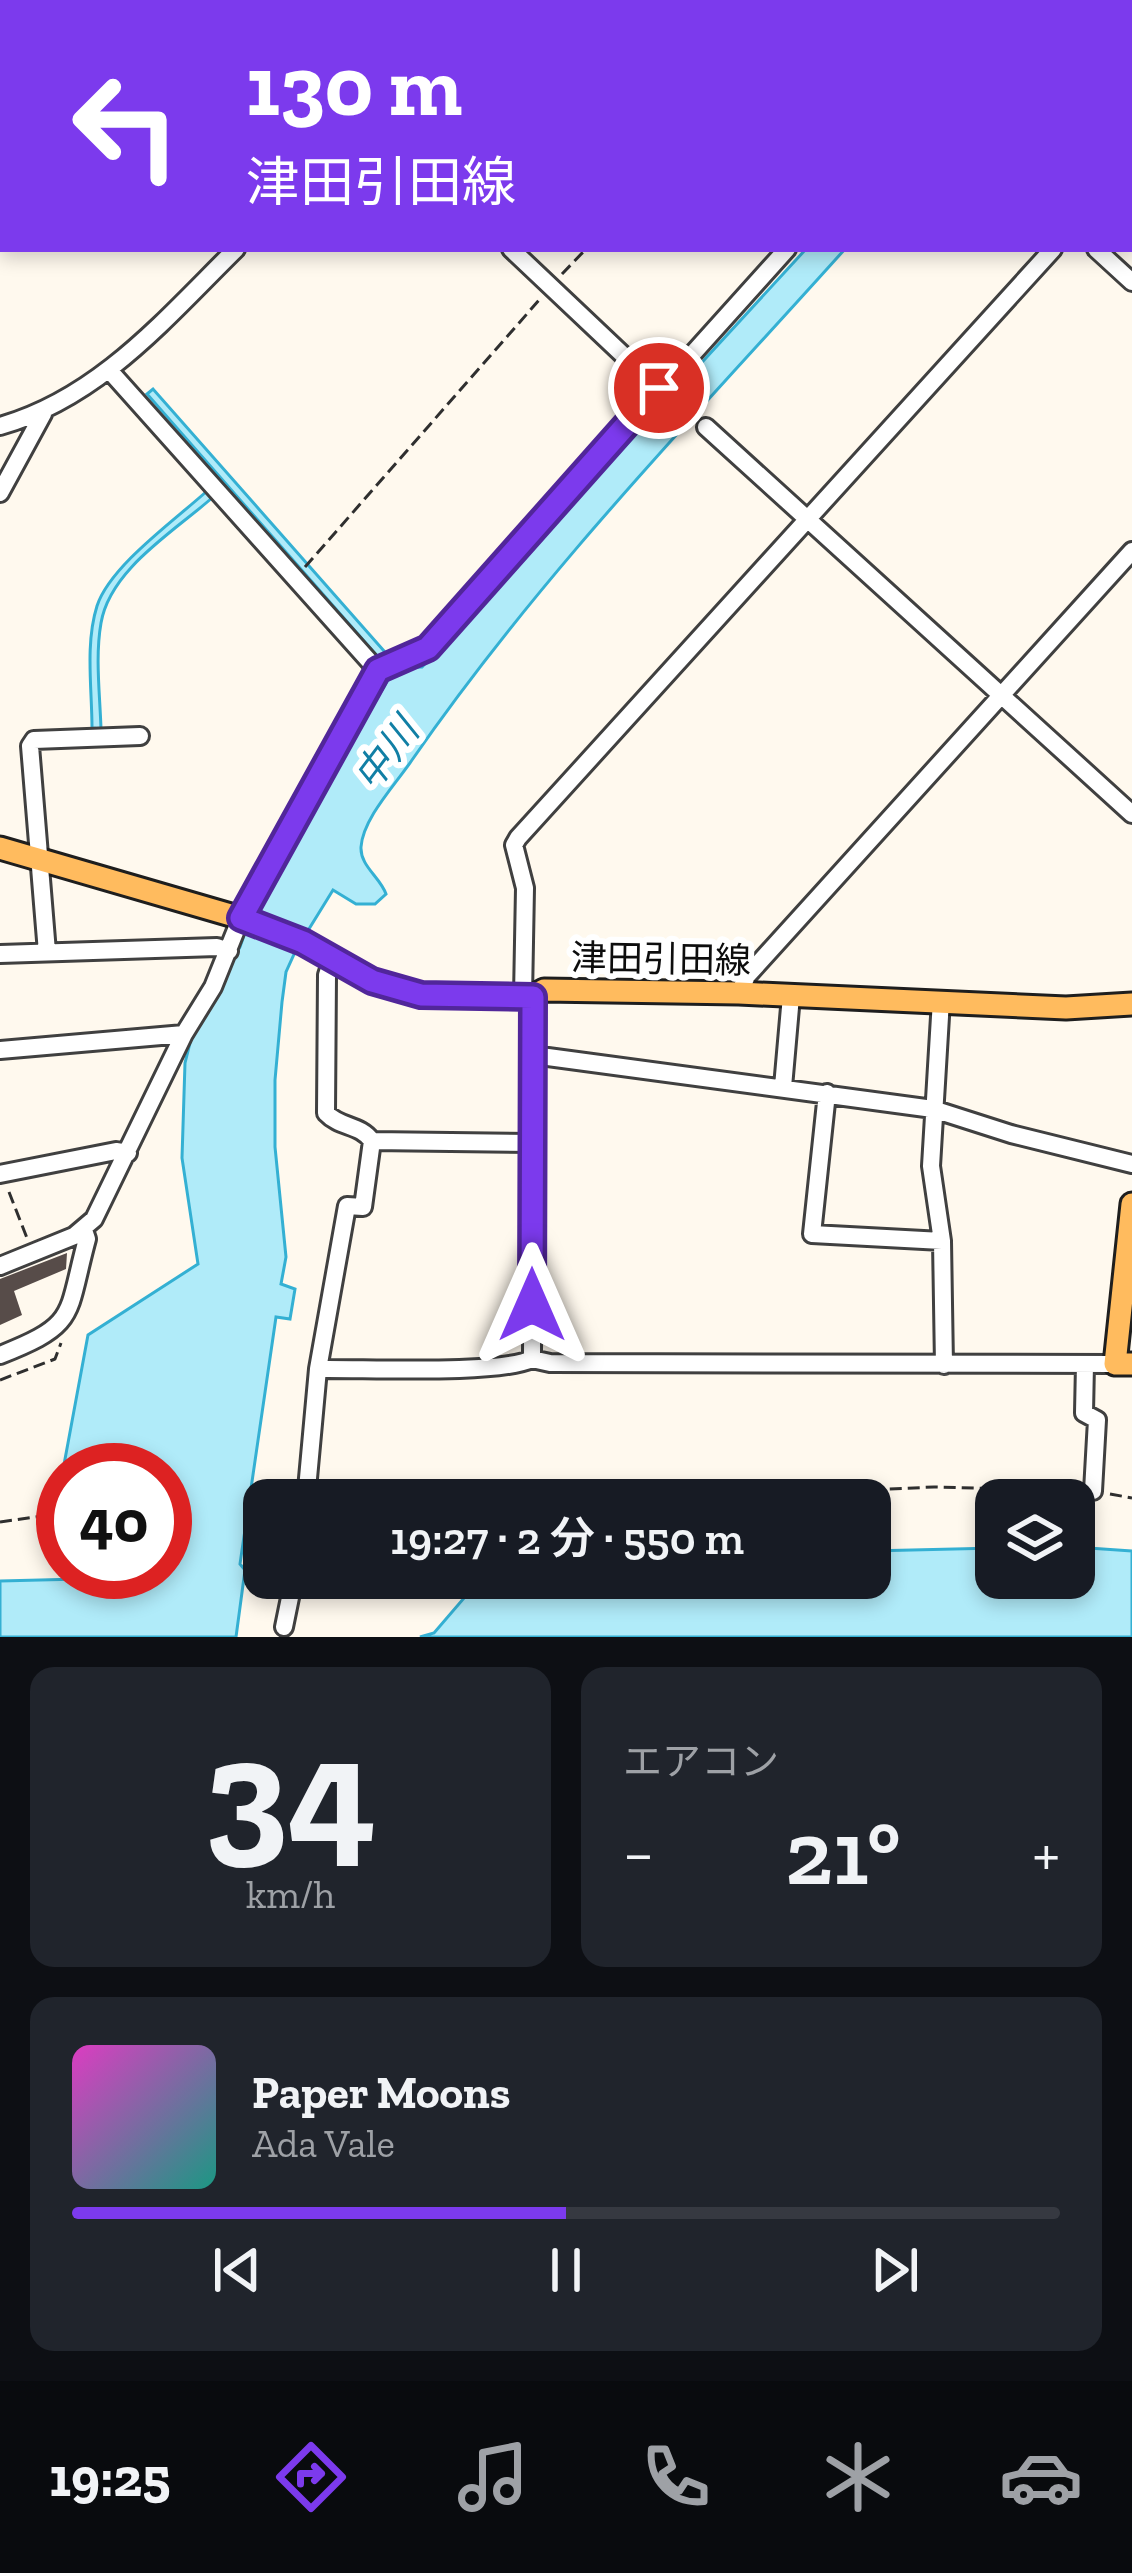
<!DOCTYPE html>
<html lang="ja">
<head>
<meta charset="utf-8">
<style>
	:root { --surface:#171b24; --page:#20242c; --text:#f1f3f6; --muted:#9ea1a6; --line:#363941; --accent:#7c3aed }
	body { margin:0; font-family:"Zilla Slab","Noto Sans JP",serif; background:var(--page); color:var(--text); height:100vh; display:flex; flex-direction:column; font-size:45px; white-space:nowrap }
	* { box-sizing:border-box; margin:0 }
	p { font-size:39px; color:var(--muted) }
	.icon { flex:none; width:66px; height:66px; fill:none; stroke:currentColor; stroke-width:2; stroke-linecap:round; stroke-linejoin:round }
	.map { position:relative; height:1637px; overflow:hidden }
	.details { display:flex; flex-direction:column; gap:30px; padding:30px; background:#0d0f14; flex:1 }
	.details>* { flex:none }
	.hud { position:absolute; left:0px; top:0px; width:1134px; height:252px; box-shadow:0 6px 18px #0003; background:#7c3aed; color:#fff; overflow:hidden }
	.buttons { position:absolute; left:975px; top:1479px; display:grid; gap:24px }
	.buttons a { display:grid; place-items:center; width:120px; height:120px; border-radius:24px; background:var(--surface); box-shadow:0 6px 18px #0003; font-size:60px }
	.speed { position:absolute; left:36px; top:1443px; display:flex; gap:24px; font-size:60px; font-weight:700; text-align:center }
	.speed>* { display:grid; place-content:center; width:156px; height:156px; border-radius:50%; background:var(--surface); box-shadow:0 6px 18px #0003; line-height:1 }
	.speed .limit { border:18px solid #d22; background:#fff; color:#111 }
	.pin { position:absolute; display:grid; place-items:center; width:102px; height:102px; color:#fff; margin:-51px; border:6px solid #fff; border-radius:50%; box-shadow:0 3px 12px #0007 }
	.me { position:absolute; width:132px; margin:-66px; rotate:0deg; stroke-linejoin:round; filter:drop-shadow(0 0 9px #0008) }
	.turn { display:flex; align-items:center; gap:42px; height:252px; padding:0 48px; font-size:54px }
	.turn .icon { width:156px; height:156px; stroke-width:2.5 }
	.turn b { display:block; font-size:84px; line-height:102px }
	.big { font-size:90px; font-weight:600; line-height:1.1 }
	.details .card { flex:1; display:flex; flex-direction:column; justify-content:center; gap:18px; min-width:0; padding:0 42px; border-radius:24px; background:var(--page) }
	.details .dial { align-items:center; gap:0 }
	.dial b { font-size:156px; line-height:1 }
	.song { display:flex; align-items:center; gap:36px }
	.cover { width:144px; height:144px; border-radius:18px; background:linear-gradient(135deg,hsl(310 70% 55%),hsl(170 70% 35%)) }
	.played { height:12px; border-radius:6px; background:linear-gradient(90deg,var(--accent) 50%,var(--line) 50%) }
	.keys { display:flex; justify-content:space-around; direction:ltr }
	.heat { display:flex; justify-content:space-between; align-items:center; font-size:66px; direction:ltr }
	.details .tiles { flex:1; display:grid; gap:30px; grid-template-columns:1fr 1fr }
	.card:last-child { grid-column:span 2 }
	.trip { position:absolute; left:243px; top:1479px; width:648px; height:120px; border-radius:24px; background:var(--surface); box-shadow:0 6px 18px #0003; font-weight:600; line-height:120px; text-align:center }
	.dock { display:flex; height:192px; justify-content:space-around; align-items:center; background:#090b0e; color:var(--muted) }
	.dock .icon { width:84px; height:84px }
	.dock .on { color:var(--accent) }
	.dock b { font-size:54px; color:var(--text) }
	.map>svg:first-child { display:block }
	.water { fill:#b0ebf9; stroke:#34b0d3; stroke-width:3 }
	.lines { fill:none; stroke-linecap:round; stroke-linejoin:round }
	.river { stroke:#b0ebf9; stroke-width:27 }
	.building { fill:#574c49 }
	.minor-casing { stroke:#404040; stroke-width:22 }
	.major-casing { stroke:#1e1e1e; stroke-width:27 }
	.path { stroke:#2f2f2f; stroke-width:3; stroke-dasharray:12 6; stroke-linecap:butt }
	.minor { stroke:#fff; stroke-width:16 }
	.major { stroke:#ffbb5e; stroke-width:21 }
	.route-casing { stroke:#51269a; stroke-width:30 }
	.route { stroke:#7c3aed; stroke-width:21 }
	.labels { text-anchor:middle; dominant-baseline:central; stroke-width:12; stroke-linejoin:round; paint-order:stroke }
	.street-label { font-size:36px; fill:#0d0d0d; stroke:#fff }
	.water-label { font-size:39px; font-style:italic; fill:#117fa5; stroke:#fff }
</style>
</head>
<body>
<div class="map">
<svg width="1132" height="1637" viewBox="0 0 1132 1637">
	<rect width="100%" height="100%" fill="#fff9ee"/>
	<path class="water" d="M806 249H845C696 415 539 576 412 760 396 784 363 818 361 847 360 866 380 877 386 894L375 904H356L333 890 296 950 286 972 282 1002 275 1080V1147L286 1257 281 1284 295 1289 290 1319 276 1317 240 1564 245 1570 236 1637H0V1581L80 1579 90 1576 89 1572H165V1470H63L88 1335 198 1264 182 1158 185 1063 193 1031 240 947 254 907 392 673 147 394 153 389 399 668 422 667Z
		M207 491 213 497C175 531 110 569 101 623 95 657 100 695 101 729L92 728C92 689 85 644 97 606 110 566 175 520 207 491Z
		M1074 1547 1132 1551V1637H420L434 1633 470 1591 524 1578H870V1551L996 1548V1578H1074Z"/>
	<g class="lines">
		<path class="river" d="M1041 3 1043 0"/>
	</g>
	<path class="building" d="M67 1253 66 1269 14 1291 22 1315 0 1325V1279Z"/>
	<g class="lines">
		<defs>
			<path id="minor" d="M222 0 223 3
				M472 0 475 3
				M819 0 822 3
				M539 3 543 0
				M1008 3 1010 0
				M1131 163 1132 162
				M511 249 659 389
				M1096 249 1132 282
				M109 370 378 671
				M0 426C99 398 165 319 236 249
				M706 427 1132 814
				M0 493 43 414
				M47 952 30 746 34 740 140 736
				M0 954 217 947 229 951
				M333 957 327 975 326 1113C340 1128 360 1124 372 1141L533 1143
				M739 993 747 976 1132 551
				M523 996 525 888 514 845 518 838 1053 249
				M533 996 532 1359 550 1363 1115 1364
				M941 1000 931 1166 942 1241 944 1365
				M0 1050 184 1034
				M533 1055 933 1109 1011 1134 1132 1164
				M783 1087 791 996
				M827 1093 812 1234 942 1241
				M0 1174 116 1151 128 1153
				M0 1266 74 1236 94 1219 184 1034 213 987 244 910 378 671 428 648 787 249
				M0 1355C79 1324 66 1316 87 1239L84 1230
				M1085 1364 1084 1413 1097 1420 1093 1491
				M318 1369C363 1368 497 1375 532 1359
				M306 1500 318 1369 347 1206 363 1207 372 1141
				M284 1627 294 1578"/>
			<path id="major" d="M0 848 241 918 303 942 372 981 421 995 533 996 544 990 739 993 1066 1008 1132 1004
				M1132 1204 1115 1364H1132"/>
		</defs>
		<use href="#minor" class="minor-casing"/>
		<use href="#major" class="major-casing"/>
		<path class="path" d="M562 274 586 249
			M305 567 540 299
			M9 1192 27 1238
			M0 1380 55 1359 61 1343
			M1110 1494 1132 1498
			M638 1500 934 1487 1077 1491
			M0 1522 57 1514"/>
		<use href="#minor" class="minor"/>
		<use href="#major" class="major"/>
	</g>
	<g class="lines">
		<defs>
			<path id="route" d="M532 1305 533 997 421 995 372 981 303 942 241 918 378 670 428 648 659 388"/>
		</defs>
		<use href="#route" class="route-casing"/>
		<use href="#route" class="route"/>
	</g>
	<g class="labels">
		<g class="street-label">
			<text transform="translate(661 959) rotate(1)">津田引田線</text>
		</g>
		<g class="water-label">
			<text transform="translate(386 754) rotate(-53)">中川</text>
		</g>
	</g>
</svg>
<div class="buttons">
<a><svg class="icon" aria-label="layers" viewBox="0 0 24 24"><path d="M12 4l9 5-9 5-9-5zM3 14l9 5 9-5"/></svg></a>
</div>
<div class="speed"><div class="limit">40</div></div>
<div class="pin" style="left:659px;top:388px;background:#d93025"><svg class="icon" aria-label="arrive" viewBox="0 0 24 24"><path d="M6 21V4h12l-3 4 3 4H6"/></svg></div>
<svg class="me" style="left:532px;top:1305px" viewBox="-20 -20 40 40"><path d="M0-17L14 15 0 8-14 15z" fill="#7c3aed" stroke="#fff" stroke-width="4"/></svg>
<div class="trip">19:27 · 2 分 · 550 m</div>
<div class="hud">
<div class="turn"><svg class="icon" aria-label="left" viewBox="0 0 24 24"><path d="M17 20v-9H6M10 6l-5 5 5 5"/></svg><div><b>130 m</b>津田引田線</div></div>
</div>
</div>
<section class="details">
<div class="tiles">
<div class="card dial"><b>34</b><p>km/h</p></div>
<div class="card"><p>エアコン</p>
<div class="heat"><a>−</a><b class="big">21°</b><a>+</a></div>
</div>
<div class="card">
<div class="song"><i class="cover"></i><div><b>Paper Moons</b><p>Ada Vale</p></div></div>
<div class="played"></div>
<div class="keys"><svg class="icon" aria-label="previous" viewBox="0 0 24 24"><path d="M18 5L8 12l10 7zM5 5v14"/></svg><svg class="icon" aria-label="pause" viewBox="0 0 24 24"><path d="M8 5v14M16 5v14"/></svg><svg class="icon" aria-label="next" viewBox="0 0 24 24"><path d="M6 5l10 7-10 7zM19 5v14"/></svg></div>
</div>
</div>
</section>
<nav class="dock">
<b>19:25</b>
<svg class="icon on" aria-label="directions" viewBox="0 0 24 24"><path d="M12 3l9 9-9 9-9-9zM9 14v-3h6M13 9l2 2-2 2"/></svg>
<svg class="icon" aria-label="music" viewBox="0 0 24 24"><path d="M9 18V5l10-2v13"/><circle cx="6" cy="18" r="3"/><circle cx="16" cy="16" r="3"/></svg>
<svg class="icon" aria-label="phone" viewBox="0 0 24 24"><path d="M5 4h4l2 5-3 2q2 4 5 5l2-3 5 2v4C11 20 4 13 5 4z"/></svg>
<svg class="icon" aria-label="climate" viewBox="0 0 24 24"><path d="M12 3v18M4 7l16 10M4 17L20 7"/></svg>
<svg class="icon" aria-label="car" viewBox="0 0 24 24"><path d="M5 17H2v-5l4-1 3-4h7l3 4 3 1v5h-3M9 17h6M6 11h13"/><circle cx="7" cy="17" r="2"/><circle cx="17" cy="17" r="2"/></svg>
</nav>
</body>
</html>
